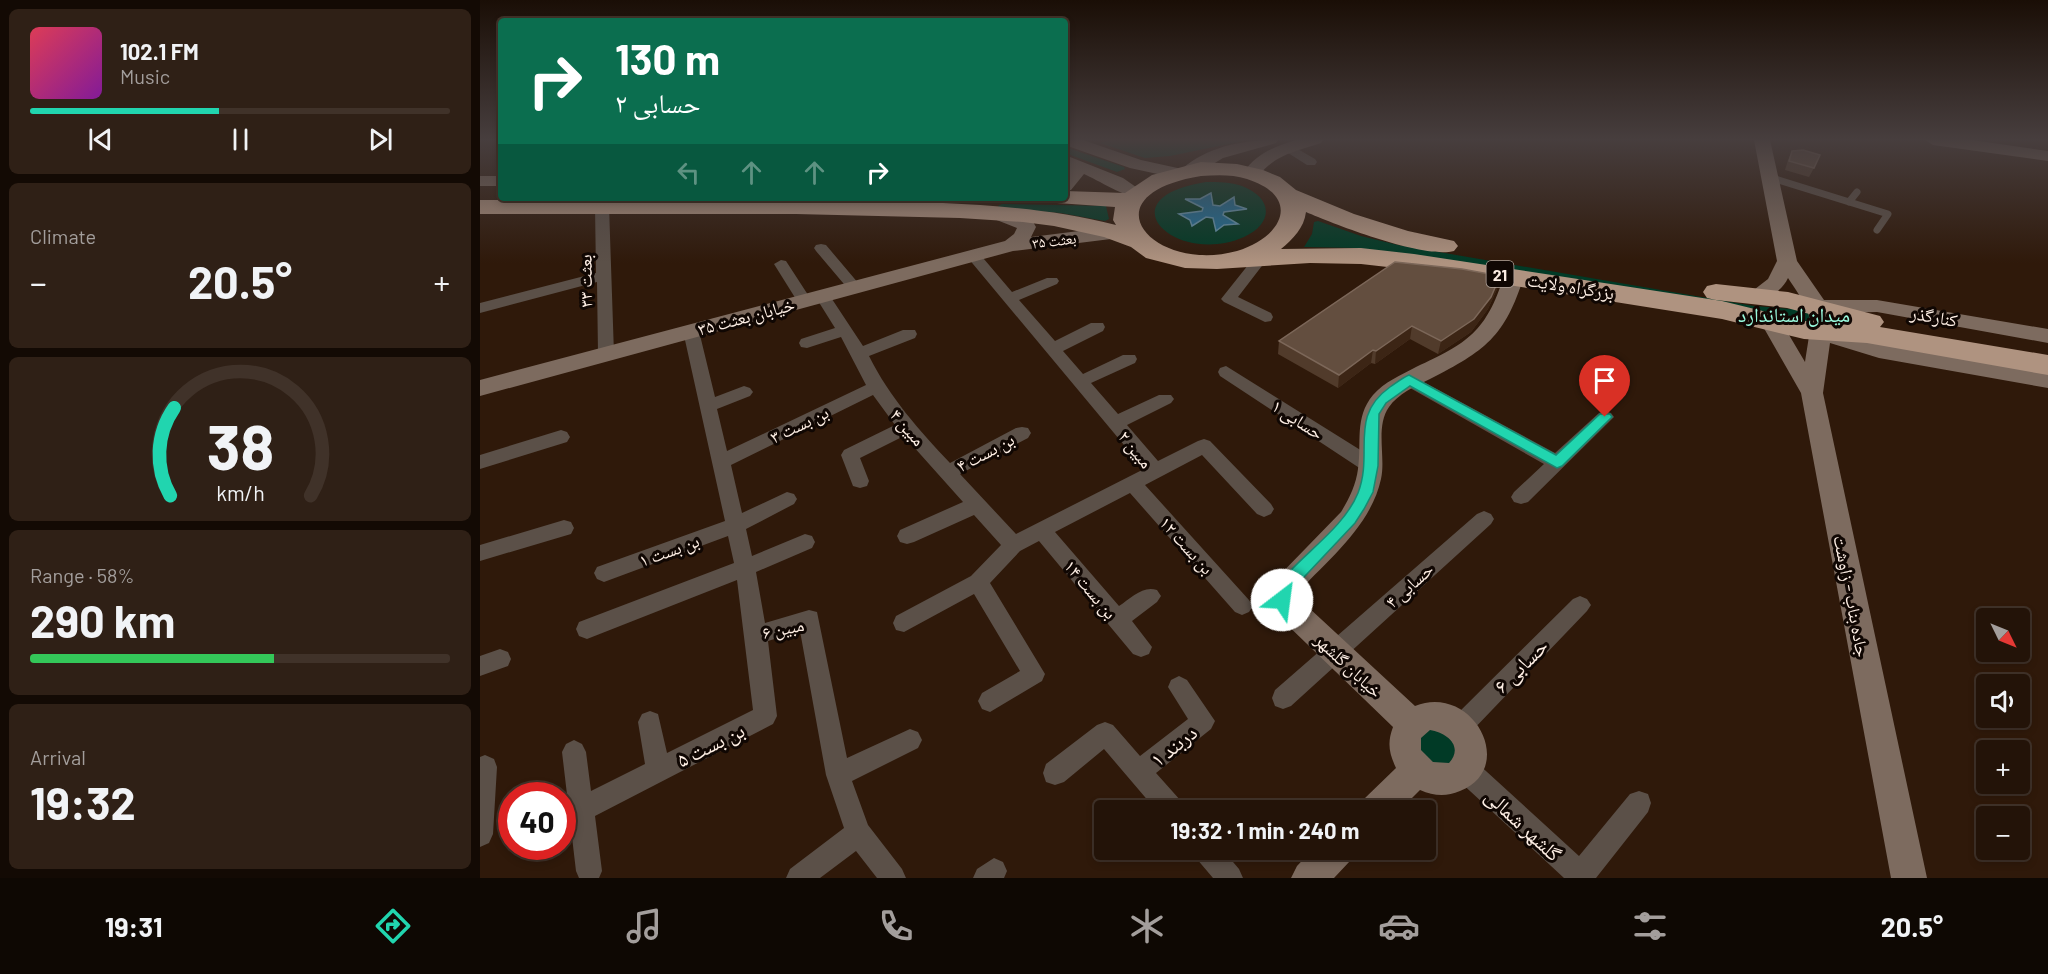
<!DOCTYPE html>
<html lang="en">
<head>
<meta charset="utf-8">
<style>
	:root { --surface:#231308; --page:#2f2016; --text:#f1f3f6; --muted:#a39e9c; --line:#403229; --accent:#21d5af }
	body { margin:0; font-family:Barlow,"Noto Naskh Arabic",sans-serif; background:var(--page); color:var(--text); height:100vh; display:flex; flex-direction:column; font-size:22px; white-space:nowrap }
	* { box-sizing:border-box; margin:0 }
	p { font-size:20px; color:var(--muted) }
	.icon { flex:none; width:33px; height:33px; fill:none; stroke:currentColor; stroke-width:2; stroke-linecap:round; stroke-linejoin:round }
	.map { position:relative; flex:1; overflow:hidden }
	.drawer { display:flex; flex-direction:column; gap:9px; padding:9px; background:#130a04; width:480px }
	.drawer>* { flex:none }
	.top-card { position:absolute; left:18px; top:18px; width:570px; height:183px; border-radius:6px; box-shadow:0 3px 9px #0003,0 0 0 2px var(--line); background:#0b6e4f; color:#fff; overflow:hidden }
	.needle { width:39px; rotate:133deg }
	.buttons { position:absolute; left:1496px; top:608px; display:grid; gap:12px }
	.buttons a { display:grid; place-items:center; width:54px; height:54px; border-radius:6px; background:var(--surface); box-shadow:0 3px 9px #0003,0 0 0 2px var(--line); font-size:30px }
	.speed { position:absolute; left:18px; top:782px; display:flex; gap:12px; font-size:30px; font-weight:700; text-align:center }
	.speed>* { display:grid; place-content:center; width:78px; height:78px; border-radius:50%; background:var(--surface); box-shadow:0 3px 9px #0003,0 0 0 2px var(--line); line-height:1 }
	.speed .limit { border:9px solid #d22; background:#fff; color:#111 }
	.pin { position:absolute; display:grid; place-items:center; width:51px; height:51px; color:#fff; margin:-62px -26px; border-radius:50% 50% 50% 0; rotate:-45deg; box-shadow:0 0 6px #0007 }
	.pin .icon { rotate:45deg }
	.me { position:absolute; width:66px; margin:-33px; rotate:30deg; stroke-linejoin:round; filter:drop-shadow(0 0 4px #0008) }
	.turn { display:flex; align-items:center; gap:21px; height:126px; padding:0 18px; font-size:27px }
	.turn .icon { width:78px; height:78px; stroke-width:2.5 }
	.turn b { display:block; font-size:42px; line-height:51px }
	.lanes { display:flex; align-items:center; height:57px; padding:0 18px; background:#0003; justify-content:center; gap:30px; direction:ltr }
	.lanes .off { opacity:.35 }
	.big { font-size:45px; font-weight:700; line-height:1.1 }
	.drawer .tile { flex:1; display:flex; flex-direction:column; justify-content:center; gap:9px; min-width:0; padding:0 21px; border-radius:9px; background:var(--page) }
	.drawer .dial { align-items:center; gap:0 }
	.dial svg { height:156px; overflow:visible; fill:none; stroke:var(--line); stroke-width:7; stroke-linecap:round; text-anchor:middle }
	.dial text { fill:var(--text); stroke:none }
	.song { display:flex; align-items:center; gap:18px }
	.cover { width:72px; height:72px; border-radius:9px; background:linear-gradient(135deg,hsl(350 70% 55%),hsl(290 70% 35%)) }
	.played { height:6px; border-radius:3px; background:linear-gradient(90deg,var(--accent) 45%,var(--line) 45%) }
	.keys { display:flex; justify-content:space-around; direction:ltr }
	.heat { display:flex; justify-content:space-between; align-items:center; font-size:33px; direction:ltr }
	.charge { height:9px; border-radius:4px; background:linear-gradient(90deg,#34c759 58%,var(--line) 0) }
	.trip { position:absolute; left:614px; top:800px; width:342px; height:60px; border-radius:6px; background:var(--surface); box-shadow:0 3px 9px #0003,0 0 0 2px var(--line); font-weight:700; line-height:60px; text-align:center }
	.tab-bar { display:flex; height:96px; justify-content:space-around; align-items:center; background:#0e0803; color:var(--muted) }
	.tab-bar .icon { width:42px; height:42px }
	.tab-bar .current { color:var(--accent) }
	.tab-bar b { font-size:27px; color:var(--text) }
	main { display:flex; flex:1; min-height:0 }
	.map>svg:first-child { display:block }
	.green { fill:#013a26 }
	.water { fill:#1f6f97; stroke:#6295ae; stroke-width:1.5 }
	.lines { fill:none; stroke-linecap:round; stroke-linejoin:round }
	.lane { stroke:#5b5048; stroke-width:7 }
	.street { fill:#5b5048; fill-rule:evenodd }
	.secondary { fill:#7d6b5f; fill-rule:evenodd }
	.highway { fill:#af9380; fill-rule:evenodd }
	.wall { fill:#513b2b }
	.shaded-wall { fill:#3c2515 }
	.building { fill:#634e3f; stroke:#7c6759; stroke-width:1.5 }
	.route { fill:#21d5af; stroke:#158a72; stroke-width:1.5 }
	.labels { text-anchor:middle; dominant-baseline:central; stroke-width:6; stroke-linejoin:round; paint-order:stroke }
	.far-street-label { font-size:15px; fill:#fdeee4; stroke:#100703 }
	.shield { fill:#100703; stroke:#b6a9a0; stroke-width:1.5 }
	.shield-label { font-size:16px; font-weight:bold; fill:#fdeee4 }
	.street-label { font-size:18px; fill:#fdeee4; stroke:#100703 }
	.neighbourhood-label { font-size:20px; fill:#99fade; stroke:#100703 }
	.near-street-label { font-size:21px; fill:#fdeee4; stroke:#100703 }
</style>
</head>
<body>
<main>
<section class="drawer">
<div class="tile">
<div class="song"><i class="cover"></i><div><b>102.1 FM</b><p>Music</p></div></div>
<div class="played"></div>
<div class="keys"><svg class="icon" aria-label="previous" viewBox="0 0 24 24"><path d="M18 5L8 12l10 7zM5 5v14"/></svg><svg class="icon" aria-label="pause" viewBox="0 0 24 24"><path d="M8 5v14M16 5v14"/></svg><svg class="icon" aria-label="next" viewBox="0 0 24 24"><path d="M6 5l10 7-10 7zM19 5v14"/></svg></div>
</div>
<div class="tile"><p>Climate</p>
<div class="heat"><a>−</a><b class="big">20.5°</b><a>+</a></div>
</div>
<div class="tile dial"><svg viewBox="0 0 100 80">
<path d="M14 69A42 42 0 1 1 86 69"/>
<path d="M14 69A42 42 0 0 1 16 24" stroke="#21d5af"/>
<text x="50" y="56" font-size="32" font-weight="700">38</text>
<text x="50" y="72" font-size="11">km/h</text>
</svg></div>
<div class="tile"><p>Range · 58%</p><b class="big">290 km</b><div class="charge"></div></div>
<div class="tile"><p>Arrival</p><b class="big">19:32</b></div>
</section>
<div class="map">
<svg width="1568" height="878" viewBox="0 0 1568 878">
	<rect width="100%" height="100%" fill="#2f190a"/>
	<path class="green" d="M630 140H768L690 156 665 158 620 143Z
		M585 147 644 167 645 169 637 172 585 153Z
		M726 182C738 182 751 182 762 186 793 198 794 223 764 237 696 267 623 198 726 182Z
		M522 204 626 206 629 219 625 221 581 213 519 208 518 206Z
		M838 221 881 236 918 245 1274 306 1325 310 1332 318 1329 323 877 248 824 247 832 234 834 222Z
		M948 726 979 741 971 766 943 762 937 735Z"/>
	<path class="water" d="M731 193 733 205 740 206 754 197 755 205 767 209 744 212 743 215 758 224 744 225 736 231 733 218 726 217 712 226 710 220 699 214 722 211 723 208 705 199H720Z"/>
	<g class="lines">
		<path class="lane" d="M1289 177 1408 214 1397 230
			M1369 202 1377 192"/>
		<path class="street" d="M809 144 835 159 837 162 835 165H827L805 151 803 148Z
			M122 202 129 206 134 354 132 358H120L118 354 117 282 0 313V303L116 273 115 206Z
			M341 244 346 245 379 284 382 287 379 290H369L336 251 334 248 336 245Z
			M493 251 498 252 532 292 567 278H577L579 281 577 284 539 300 575 341 611 323H623L625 327 623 331 583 351 603 374 643 355H655L657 359 655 363 611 383 638 414 679 395H691L694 399 691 403 647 425 678 461 718 441 724 439 730 441 791 504 794 509 791 514 784 517 777 514 722 455 665 485 769 600 773 606 769 612 762 615 755 612 650 493 575 532 639 606C651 598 663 585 677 590L681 596 677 602 652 621 672 647 669 654 661 657 653 654 559 541 540 551 510 583 565 674 562 681 510 712 502 709 498 701 502 693 540 671 494 594 424 632 416 630 413 623 416 616 491 576 521 545 494 515 434 542 427 544 420 542 417 536 420 530 483 502 424 436 380 458 389 481 387 486 380 488 373 486 361 455 364 450 415 425 393 395 251 465 262 513 307 492 314 494 317 499 314 504 266 529 272 556 325 534 332 536 335 542 332 548 276 572 285 623 329 610 337 612 367 758 430 729 438 732 442 740 438 748 372 781 388 825 422 869 426 878H397L376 851 340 878H306L310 869 364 828 346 775 320 631 288 641 297 716 293 724 115 816 122 871 119 878H99L96 871 82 752 86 744 94 740 102 744 106 752 111 791 165 764 158 722 162 714 170 711 178 714 187 753 273 710 257 580 107 639 99 636 96 629 99 622 254 563 248 536 124 582 117 579 114 573 117 567 245 521 203 331 205 327 211 326 219 331 235 397 264 386 270 388 273 392 270 396 237 409 247 451 386 385 361 337 327 348 321 347 319 343 321 339 355 328 335 296 343 291 348 293 383 346 423 330H435L437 334 435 338 389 356C410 398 439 430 470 463L536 428 542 427 548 428 551 433 548 438 480 474 536 534 664 469 488 258 486 255 488 252Z
			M781 254 788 258 758 297 791 313 793 317 791 321 785 322 744 302 741 299 776 255Z
			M301 260 306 261 332 301 329 304 324 306 319 304 294 264Z
			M746 366 898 461 900 466 898 471 891 473 884 471 740 376 738 372 740 368Z
			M929 374 1075 453 1119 413 1125 411 1131 413 1134 417 1048 502 1041 504 1034 502 1031 497 1034 492 1064 464 923 384 921 380 923 376Z
			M81 430 87 432 90 437 87 442 0 469V455Z
			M1004 511 1011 514 1014 519 1011 524 811 706 803 709 795 706 792 698 795 690 997 514Z
			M84 520 91 522 94 528 91 534 0 561V545Z
			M1100 596 1107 599 1111 605 1107 611 989 734 981 737 973 734 969 726 973 718 1093 599Z
			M20 649 28 652 31 659 28 666 0 676V656Z
			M699 676 707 680 735 721 731 729 676 773 701 801 705 810H676L624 749 584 782 575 785 566 782 563 773 566 764 617 725 625 722 633 725 660 756 708 719 688 687 691 680Z
			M5 755 14 759 17 767 13 834 9 843 0 847V757Z
			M986 758 995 761 1099 856 1150 794 1159 791 1168 794 1171 803 1168 812 1116 878H1084L977 779 974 770 977 761Z
			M712 849H742L759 869 763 878H733L716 858Z
			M514 858 523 862 527 871 524 878H493L497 869Z"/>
		<path class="secondary" d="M585 140H603L661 160 702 169C728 146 764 140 798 140L796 143 743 158 715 175H703L696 178 650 168 585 145Z
			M816 140H843L841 143C817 151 793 155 778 177H766L763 173C777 153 794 147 816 140Z
			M1274 140H1290L1317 261 1344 300H1397L1568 329V343L1397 312 1350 313 1351 329 1401 344 1568 372V388L1399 358 1350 343 1343 393 1447 878H1411L1321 393 1281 323 1285 318 1292 316 1299 318 1325 362C1332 316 1335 318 1308 278 1302 291 1284 304 1269 300L1266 296 1288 279 1297 261Z
			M1445 140H1492L1568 151V161L1453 145Z
			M585 155 643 178 666 194 663 198C651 201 618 180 604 174L591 190 585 191V175L588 172 585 166Z
			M0 176H21V186H0Z
			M515 208 552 220 556 227 551 237 639 226 646 228 648 232 646 236 639 238 533 251 0 396V380L525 241 534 234 537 228 509 217 506 213 509 209Z
			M1034 270 1041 272 1044 276C1025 337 1005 351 950 379 935 386 918 394 909 407 895 427 906 457 901 479 891 526 847 561 815 595L935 706C993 683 1038 768 980 791 966 797 954 796 940 790L920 810H880L885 798 916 768C909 753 907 743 913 727L797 615C789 604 785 596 791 584L861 512C869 499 876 485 878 469 882 442 874 418 893 395 904 382 921 375 936 367 988 343 1006 332 1024 276L1027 272ZM950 730C967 733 984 746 969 763L953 762 941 750V738Z
			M833 849H875L870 861 854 878H811L817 866Z"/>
		<path class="highway" d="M721 162 757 164 783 170 800 177 816 190 874 214 928 231 974 241 978 246 974 251C944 259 856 225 826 212 824 228 813 239 801 249L881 248 934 254 1242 301 1324 321 1363 323 1307 308 1236 300 1227 298 1223 292 1227 286 1236 284 1308 292 1400 316 1404 322 1400 327 1568 355V375L1387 343 1324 339 1242 319 934 270 881 264 830 263 737 269 705 268 666 258 651 247 624 237 574 226 543 222 480 218 316 214H0V200C129 199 258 197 387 201 471 203 554 204 636 225L633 220 635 207 577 203 573 198H585V191L645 193 672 175ZM721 176C736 175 752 174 767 179 823 197 802 238 757 251 673 274 604 195 721 176Z"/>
	</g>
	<path class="wall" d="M1312 151 1334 168 1329 177 1305 170 1308 160Z
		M1017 289 1008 309 991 332 958 354 930 339 895 364 891 363 858 388 798 354 799 341Z"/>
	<path class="shaded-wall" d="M1020 276 1017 289 1008 309 991 332 958 354 961 341Z
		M932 326 930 339 895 364 896 351Z
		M893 350 891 363 858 388 859 375Z"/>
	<path class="building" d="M1323 150 1340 155 1334 168 1309 161 1312 151Z
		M915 262 982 269 1020 276 1011 297 994 319 961 341 932 326 896 351 893 350 859 375 799 341Z"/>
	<linearGradient id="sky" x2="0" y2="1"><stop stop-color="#1a0e06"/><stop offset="0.53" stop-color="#473e3e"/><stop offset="1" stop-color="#473e3e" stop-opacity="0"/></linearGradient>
	<rect width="1568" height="263" fill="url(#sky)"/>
	<path class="route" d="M929 375 1076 455 1120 414H1130L1132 417 1082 466 1077 468 930 386 906 403 899 414 898 466 893 492 884 509 875 523 811 591 807 604 802 606 796 604 793 592 796 587C819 556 863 530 878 493 894 452 868 417 910 387 916 383 922 378 929 375Z"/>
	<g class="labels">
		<g class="far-street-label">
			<text transform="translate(574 240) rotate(-7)">بعثت ۳۵</text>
		</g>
		<rect class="shield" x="1006.5" y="261" width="27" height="26" rx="4.5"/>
		<g class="shield-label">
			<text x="1020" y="274">21</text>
		</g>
		<g class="street-label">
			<text transform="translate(105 281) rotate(-91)">بعثت ۳۳</text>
			<text transform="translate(1091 286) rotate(9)">بزرگراه ولایت</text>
			<text transform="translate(266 316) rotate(-15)">خیابان بعثت ۳۵</text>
			<text transform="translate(1454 316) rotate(10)">کنارگذر</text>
			<text transform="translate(818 419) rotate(33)">حسابی ۱</text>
			<text transform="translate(319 424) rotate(-26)">بن بست ۳</text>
			<text transform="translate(428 427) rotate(49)">مبین ۴</text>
			<text transform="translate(656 449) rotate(51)">مبین ۲</text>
			<text transform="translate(505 452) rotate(-28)">بن بست ۴</text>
			<text transform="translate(707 545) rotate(48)">بن بست ۱۲</text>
			<text transform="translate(189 550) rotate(-20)">بن بست ۱</text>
			<text transform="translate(929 585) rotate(-42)">حسابی ۴</text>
			<text transform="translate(611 589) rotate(50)">بن بست ۱۴</text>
			<text transform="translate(1372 596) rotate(79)">جاده بناب - زاوشت</text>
			<text transform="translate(303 628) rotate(-12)">مبین ۶</text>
			<text transform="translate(869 665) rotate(43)">خیابان گلشهر</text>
		</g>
		<g class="neighbourhood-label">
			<text x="1314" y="314">میدان استاندارد</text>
		</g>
		<g class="near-street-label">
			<text transform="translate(1040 665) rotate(-45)">حسابی ۶</text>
			<text transform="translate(230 744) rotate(-27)">بن بست ۵</text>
			<text transform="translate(693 745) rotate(-39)">دربند ۱</text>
			<text transform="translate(1044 824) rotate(43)">گلشهر شمالی</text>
		</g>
	</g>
</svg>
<div class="buttons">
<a><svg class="needle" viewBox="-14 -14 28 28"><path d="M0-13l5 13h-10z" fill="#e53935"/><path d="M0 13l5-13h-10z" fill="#a39e9c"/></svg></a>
<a><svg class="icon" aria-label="sound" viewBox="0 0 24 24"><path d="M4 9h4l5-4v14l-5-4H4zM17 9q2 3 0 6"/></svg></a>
<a>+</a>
<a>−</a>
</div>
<div class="speed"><div class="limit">40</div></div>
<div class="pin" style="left:1125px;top:417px;background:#d93025"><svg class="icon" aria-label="arrive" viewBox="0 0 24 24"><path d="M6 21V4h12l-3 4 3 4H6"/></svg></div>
<svg class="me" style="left:802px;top:600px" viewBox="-20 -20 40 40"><circle r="19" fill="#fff"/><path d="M0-13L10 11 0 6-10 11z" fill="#21d5af"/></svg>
<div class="trip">19:32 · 1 min · 240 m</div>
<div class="top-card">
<div class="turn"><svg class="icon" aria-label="right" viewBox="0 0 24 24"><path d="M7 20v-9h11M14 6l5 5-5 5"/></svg><div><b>130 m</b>حسابی ۲</div></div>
<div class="lanes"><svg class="icon off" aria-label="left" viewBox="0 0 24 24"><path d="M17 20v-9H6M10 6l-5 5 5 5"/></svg><svg class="icon off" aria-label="ahead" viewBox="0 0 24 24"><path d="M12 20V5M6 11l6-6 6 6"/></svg><svg class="icon off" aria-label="ahead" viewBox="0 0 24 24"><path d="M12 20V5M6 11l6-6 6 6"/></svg><svg class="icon" aria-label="right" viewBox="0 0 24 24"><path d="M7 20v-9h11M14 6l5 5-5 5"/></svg></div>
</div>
</div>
</main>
<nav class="tab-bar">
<b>19:31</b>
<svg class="icon current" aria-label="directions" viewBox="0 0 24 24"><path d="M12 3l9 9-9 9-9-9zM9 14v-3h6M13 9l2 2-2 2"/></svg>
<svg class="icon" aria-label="music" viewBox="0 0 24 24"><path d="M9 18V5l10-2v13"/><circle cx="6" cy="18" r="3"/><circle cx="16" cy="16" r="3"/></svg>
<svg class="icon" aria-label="phone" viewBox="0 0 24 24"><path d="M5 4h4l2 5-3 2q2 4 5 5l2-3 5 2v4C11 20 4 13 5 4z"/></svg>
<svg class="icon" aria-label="climate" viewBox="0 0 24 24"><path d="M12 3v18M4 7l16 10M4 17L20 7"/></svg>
<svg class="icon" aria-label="car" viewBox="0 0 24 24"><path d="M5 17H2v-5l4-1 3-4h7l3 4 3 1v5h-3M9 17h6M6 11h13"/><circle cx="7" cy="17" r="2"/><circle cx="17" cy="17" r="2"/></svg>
<svg class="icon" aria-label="filters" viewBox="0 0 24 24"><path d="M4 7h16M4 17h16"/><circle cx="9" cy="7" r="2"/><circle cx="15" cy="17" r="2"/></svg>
<b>20.5°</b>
</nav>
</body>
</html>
